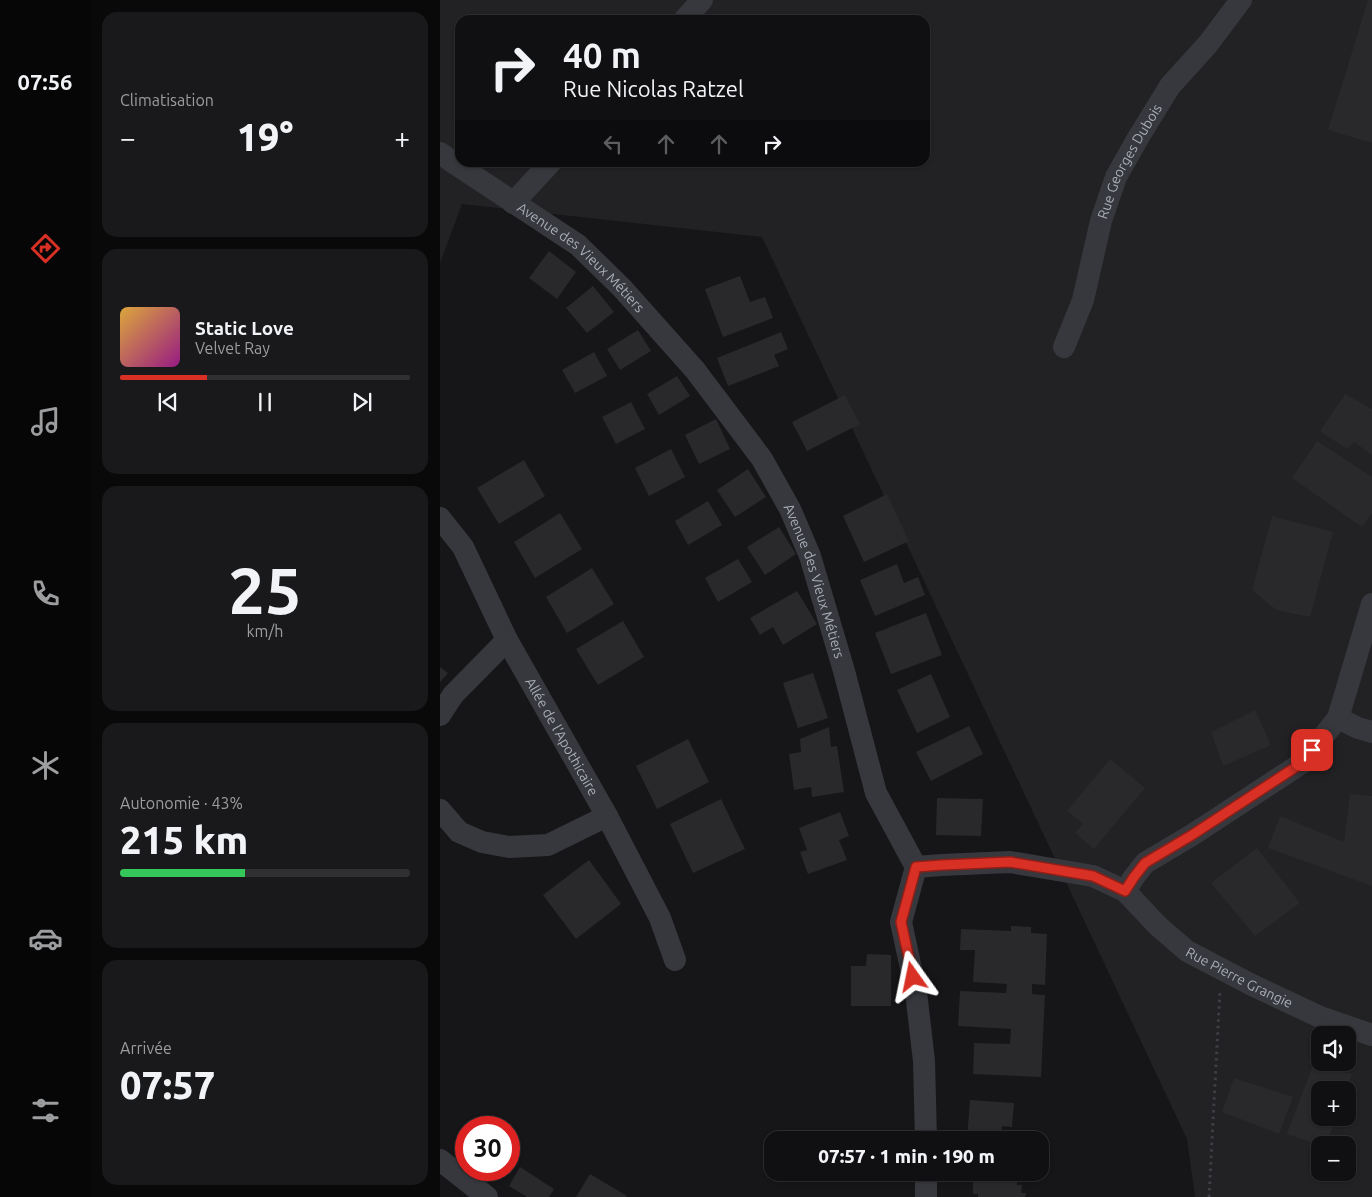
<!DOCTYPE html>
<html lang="fr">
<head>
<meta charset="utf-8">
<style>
	:root { --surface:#101012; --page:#19191b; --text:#f1f3f6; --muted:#9c9d9f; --line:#303032; --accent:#d93025 }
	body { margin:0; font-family:Ubuntu,sans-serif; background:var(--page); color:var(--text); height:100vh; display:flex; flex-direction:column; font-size:19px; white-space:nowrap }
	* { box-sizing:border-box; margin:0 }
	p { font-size:16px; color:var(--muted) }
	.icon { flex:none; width:28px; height:28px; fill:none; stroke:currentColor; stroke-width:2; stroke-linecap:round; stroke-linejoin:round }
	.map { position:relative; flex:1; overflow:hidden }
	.details { display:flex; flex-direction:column; gap:12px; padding:12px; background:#09090a; width:350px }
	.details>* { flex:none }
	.hud { position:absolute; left:15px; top:15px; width:475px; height:152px; border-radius:15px; box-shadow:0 1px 4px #0004,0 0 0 1px var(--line); background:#101012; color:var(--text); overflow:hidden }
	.controls { position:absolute; left:871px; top:1026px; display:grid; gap:10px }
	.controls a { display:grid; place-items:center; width:45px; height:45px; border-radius:10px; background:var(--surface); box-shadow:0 1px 4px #0004,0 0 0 1px var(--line); font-size:25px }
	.speed { position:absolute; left:15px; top:1116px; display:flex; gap:10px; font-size:25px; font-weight:700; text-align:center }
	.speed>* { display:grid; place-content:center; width:65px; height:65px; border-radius:50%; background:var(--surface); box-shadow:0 1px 4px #0004,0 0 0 1px var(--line); line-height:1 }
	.speed .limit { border:8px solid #d22; background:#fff; color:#111 }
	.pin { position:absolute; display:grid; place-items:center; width:42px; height:42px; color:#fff; margin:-21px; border-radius:10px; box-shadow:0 2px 8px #0006 }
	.me { position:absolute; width:55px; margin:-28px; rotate:348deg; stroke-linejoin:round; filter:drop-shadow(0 0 4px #0008) }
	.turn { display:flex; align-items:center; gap:18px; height:105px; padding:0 25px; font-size:22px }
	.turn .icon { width:65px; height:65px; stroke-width:2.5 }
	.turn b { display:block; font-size:35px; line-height:42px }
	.lanes { display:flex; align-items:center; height:48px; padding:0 25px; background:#0003; justify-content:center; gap:25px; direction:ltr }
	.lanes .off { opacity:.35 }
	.big { font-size:38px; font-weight:800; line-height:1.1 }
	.details .card { flex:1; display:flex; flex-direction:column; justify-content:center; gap:8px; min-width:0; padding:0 18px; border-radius:15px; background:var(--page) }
	.details .dial { align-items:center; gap:0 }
	.dial b { font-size:65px; line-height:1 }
	.song { display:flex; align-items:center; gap:15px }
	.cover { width:60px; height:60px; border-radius:8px; background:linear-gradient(135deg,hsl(40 70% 55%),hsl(310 70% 35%)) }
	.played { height:5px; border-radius:2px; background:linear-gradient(90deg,var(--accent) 30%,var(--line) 30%) }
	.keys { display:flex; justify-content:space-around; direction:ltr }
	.heat { display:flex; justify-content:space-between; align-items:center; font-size:28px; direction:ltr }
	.charge { height:8px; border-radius:4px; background:linear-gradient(90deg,#34c759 43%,var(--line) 0) }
	.trip { position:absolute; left:324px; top:1131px; width:285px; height:50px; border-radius:15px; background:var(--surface); box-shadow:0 1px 4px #0004,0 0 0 1px var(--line); font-weight:800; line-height:50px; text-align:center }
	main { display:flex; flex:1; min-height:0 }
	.tabs { display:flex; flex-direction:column; width:90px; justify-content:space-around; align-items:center; background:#060607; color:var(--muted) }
	.tabs .icon { width:35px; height:35px }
	.tabs .current { color:var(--accent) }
	.tabs b { font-size:22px; color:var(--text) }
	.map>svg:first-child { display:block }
	.built { fill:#222225; fill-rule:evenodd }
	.building { fill:#29292c }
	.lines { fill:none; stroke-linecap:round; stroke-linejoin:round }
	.path { stroke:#3d3f44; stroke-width:3; stroke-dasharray:2.5 4; stroke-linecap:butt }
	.street { stroke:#37383d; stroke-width:22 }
	.route-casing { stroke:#8d1f18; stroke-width:12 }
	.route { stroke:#d93025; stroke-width:9 }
	.labels { text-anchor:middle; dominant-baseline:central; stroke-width:5; stroke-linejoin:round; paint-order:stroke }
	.street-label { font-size:14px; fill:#a8adb8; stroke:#111113 }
</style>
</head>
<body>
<main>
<nav class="tabs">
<b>07:56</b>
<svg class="icon current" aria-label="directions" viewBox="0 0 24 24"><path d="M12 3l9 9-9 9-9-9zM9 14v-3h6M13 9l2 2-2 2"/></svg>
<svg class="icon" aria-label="music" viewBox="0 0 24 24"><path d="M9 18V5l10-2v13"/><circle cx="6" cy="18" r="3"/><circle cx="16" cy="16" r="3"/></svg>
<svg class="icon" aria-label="phone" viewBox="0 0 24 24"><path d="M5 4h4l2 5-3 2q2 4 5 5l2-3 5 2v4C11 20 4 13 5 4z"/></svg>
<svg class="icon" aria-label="climate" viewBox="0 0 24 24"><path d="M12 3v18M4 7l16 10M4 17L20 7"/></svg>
<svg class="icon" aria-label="car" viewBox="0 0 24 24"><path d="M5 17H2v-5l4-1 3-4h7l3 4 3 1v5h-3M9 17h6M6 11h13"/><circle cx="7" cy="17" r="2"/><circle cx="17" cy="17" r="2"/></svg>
<svg class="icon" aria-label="filters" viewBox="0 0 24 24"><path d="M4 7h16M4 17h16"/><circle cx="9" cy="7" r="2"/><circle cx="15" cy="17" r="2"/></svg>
</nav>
<section class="details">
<div class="card"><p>Climatisation</p>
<div class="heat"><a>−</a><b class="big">19°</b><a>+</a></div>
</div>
<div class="card">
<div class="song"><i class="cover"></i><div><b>Static Love</b><p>Velvet Ray</p></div></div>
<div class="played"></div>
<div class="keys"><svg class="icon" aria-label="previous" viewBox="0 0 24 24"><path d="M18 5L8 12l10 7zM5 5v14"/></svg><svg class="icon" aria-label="pause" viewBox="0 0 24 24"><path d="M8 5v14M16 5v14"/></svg><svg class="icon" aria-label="next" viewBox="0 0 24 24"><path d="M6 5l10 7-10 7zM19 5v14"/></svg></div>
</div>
<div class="card dial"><b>25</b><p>km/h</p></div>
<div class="card"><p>Autonomie · 43%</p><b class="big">215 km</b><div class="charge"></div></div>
<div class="card"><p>Arrivée</p><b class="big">07:57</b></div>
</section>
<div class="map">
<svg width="932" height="1197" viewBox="0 0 932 1197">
	<rect width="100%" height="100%" fill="#161618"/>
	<path class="built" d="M0 0H932V1197H755L747 1139 322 237 22 204 0 263ZM20 20H485V162H20ZM880 1035H908V1062H880ZM880 1090H908V1118H880ZM880 1145H908V1172H880Z"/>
	<path class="building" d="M928 0H932V143L888 130Z
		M109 251 136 272 117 299 89 278Z
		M300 276 310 302 325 297 333 318 283 337 265 289Z
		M153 286 174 312 147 333 126 308Z
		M198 330 211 351 180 370 167 349Z
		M341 332 348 349 334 355 339 366 288 386 277 358Z
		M154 352 167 376 135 393 122 370Z
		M237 376 250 396 219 415 207 394Z
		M905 394 932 409V455L914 442 907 449 880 431Z
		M405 395 420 424 367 451 352 422Z
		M191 402 205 429 176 444 162 417Z
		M276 419 290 449 259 464 245 435Z
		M877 441 932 477V513L922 527 852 478Z
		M231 449 245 477 209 496 195 468Z
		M84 460 105 496 59 524 37 488Z
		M308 469 326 497 295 517 277 490Z
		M447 494 469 541 424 562 403 516Z
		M268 501 282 525 248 545 235 521Z
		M120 513 142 549 95 578 74 542Z
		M832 516 893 532 870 617 836 610 812 590Z
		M339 527 356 554 325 575 307 547Z
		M298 559 312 582 278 602 265 578Z
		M457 564 464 583 478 577 485 595 435 616 420 580Z
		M152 568 174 604 127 633 106 597Z
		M357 591 377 624 343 645 333 627 320 635 310 618Z
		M486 613 502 655 451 674 435 633Z
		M183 621 204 657 158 685 136 649Z
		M0 667 8 673 0 682Z
		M373 673 388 718 358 728 343 683Z
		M491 674 510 717 477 733 457 690Z
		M815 710 831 745 783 766 771 732Z
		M529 726 543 754 491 781 476 752Z
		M389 727 391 747 397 746 404 792 372 797 371 787 354 790 349 754 361 752 360 739Z
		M248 739 269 782 217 809 196 766Z
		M670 759 705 788 654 849 635 833 643 824 627 811Z
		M910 794 932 796V886L828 848 840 816 904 842Z
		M497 798 543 799 541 836 496 835Z
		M281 799 305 849 253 873 230 824Z
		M400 812 409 836 399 840 407 860 368 874 360 852 367 850 359 828Z
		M817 848 860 903 815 936 771 883Z
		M149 860 181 904 136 939 103 895Z
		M571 926 591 927V933L607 934 605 985 592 984V994L605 995 601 1077 533 1074 534 1043 570 1044 571 1029 518 1026 520 991 566 993 567 984 533 982 535 950H520L521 929 571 931Z
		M427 954 451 955V1006H411V966H426Z
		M874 1062 912 1074 906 1090H880V1118H896L886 1145H880L847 1134Z
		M794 1078 853 1097 839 1134 782 1112Z
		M530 1100 574 1103 572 1127 562 1126 561 1140H527Z
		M26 1132V1157L15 1151Z
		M80 1167 114 1189 109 1197H87L69 1186Z
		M529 1172H582V1177H577V1185H582L581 1193H586L585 1197H538V1194H533V1182L528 1181Z
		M150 1174 187 1196 186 1197H136Z"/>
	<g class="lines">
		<path class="path" d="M769 1197 780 990"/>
		<g class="street">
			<path d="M244 20 262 0"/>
			<path id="s1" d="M0 153 11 161 138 245 182 288 255 370 322 459 350 509 370 556 404 671 436 793 476 867 461 922 476 992 484 1061 486 1140"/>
			<path d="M73 203 111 162"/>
			<path id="s2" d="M624 347 643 300 661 221 676 177 698 138 730 86 768 44 801 0"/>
			<path id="s3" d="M0 518 23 547 67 640 167 816 220 918 235 960"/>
			<path d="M0 715 13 695 67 640"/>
			<path d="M898 718 918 728 932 732"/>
			<path d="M0 810 19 832 42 842 69 847 108 845 167 816"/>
			<path d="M476 867 502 865 570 862 653 876 685 891 694 877 705 863 752 835 862 763 898 718 932 604"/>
			<path id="s4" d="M685 891 718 926 747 951 812 985 880 1017 932 1035"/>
			<path d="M0 1160 47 1197"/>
			<path d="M486 1197V1172"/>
		</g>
	</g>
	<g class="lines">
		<defs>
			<path id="route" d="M473 977 461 922 476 867 502 865 570 862 653 876 685 891 694 877 705 863 752 835 862 763 872 750"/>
		</defs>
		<use href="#route" class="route-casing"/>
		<use href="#route" class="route"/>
	</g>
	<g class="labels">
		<g class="street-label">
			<text stroke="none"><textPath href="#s2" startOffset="198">Rue Georges Dubois</textPath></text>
			<text stroke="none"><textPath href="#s1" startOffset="176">Avenue des Vieux Métiers</textPath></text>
			<text stroke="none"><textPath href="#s1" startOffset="582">Avenue des Vieux Métiers</textPath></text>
			<text stroke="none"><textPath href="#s3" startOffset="251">Allée de l'Apothicaire</textPath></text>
			<text stroke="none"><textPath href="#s4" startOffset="145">Rue Pierre Grangie</textPath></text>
		</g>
	</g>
</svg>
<div class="controls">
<a><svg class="icon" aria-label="sound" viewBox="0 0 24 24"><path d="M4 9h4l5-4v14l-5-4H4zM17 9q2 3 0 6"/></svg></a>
<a>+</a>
<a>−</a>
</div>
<div class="speed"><div class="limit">30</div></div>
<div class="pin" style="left:872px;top:750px;background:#d93025"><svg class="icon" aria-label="arrive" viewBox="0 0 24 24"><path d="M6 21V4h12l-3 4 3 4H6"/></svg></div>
<svg class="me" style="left:473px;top:977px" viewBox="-20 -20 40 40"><path d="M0-17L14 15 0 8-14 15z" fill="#d93025" stroke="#fff" stroke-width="4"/></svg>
<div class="trip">07:57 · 1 min · 190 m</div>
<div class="hud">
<div class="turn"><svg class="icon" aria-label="right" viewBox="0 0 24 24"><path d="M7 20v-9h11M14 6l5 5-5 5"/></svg><div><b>40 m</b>Rue Nicolas Ratzel</div></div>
<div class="lanes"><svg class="icon off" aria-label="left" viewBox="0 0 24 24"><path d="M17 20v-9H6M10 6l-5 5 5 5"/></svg><svg class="icon off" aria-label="ahead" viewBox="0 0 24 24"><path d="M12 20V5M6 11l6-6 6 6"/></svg><svg class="icon off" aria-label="ahead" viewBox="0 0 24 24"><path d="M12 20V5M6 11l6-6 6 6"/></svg><svg class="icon" aria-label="right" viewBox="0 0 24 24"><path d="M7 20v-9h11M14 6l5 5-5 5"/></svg></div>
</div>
</div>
</main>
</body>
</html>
